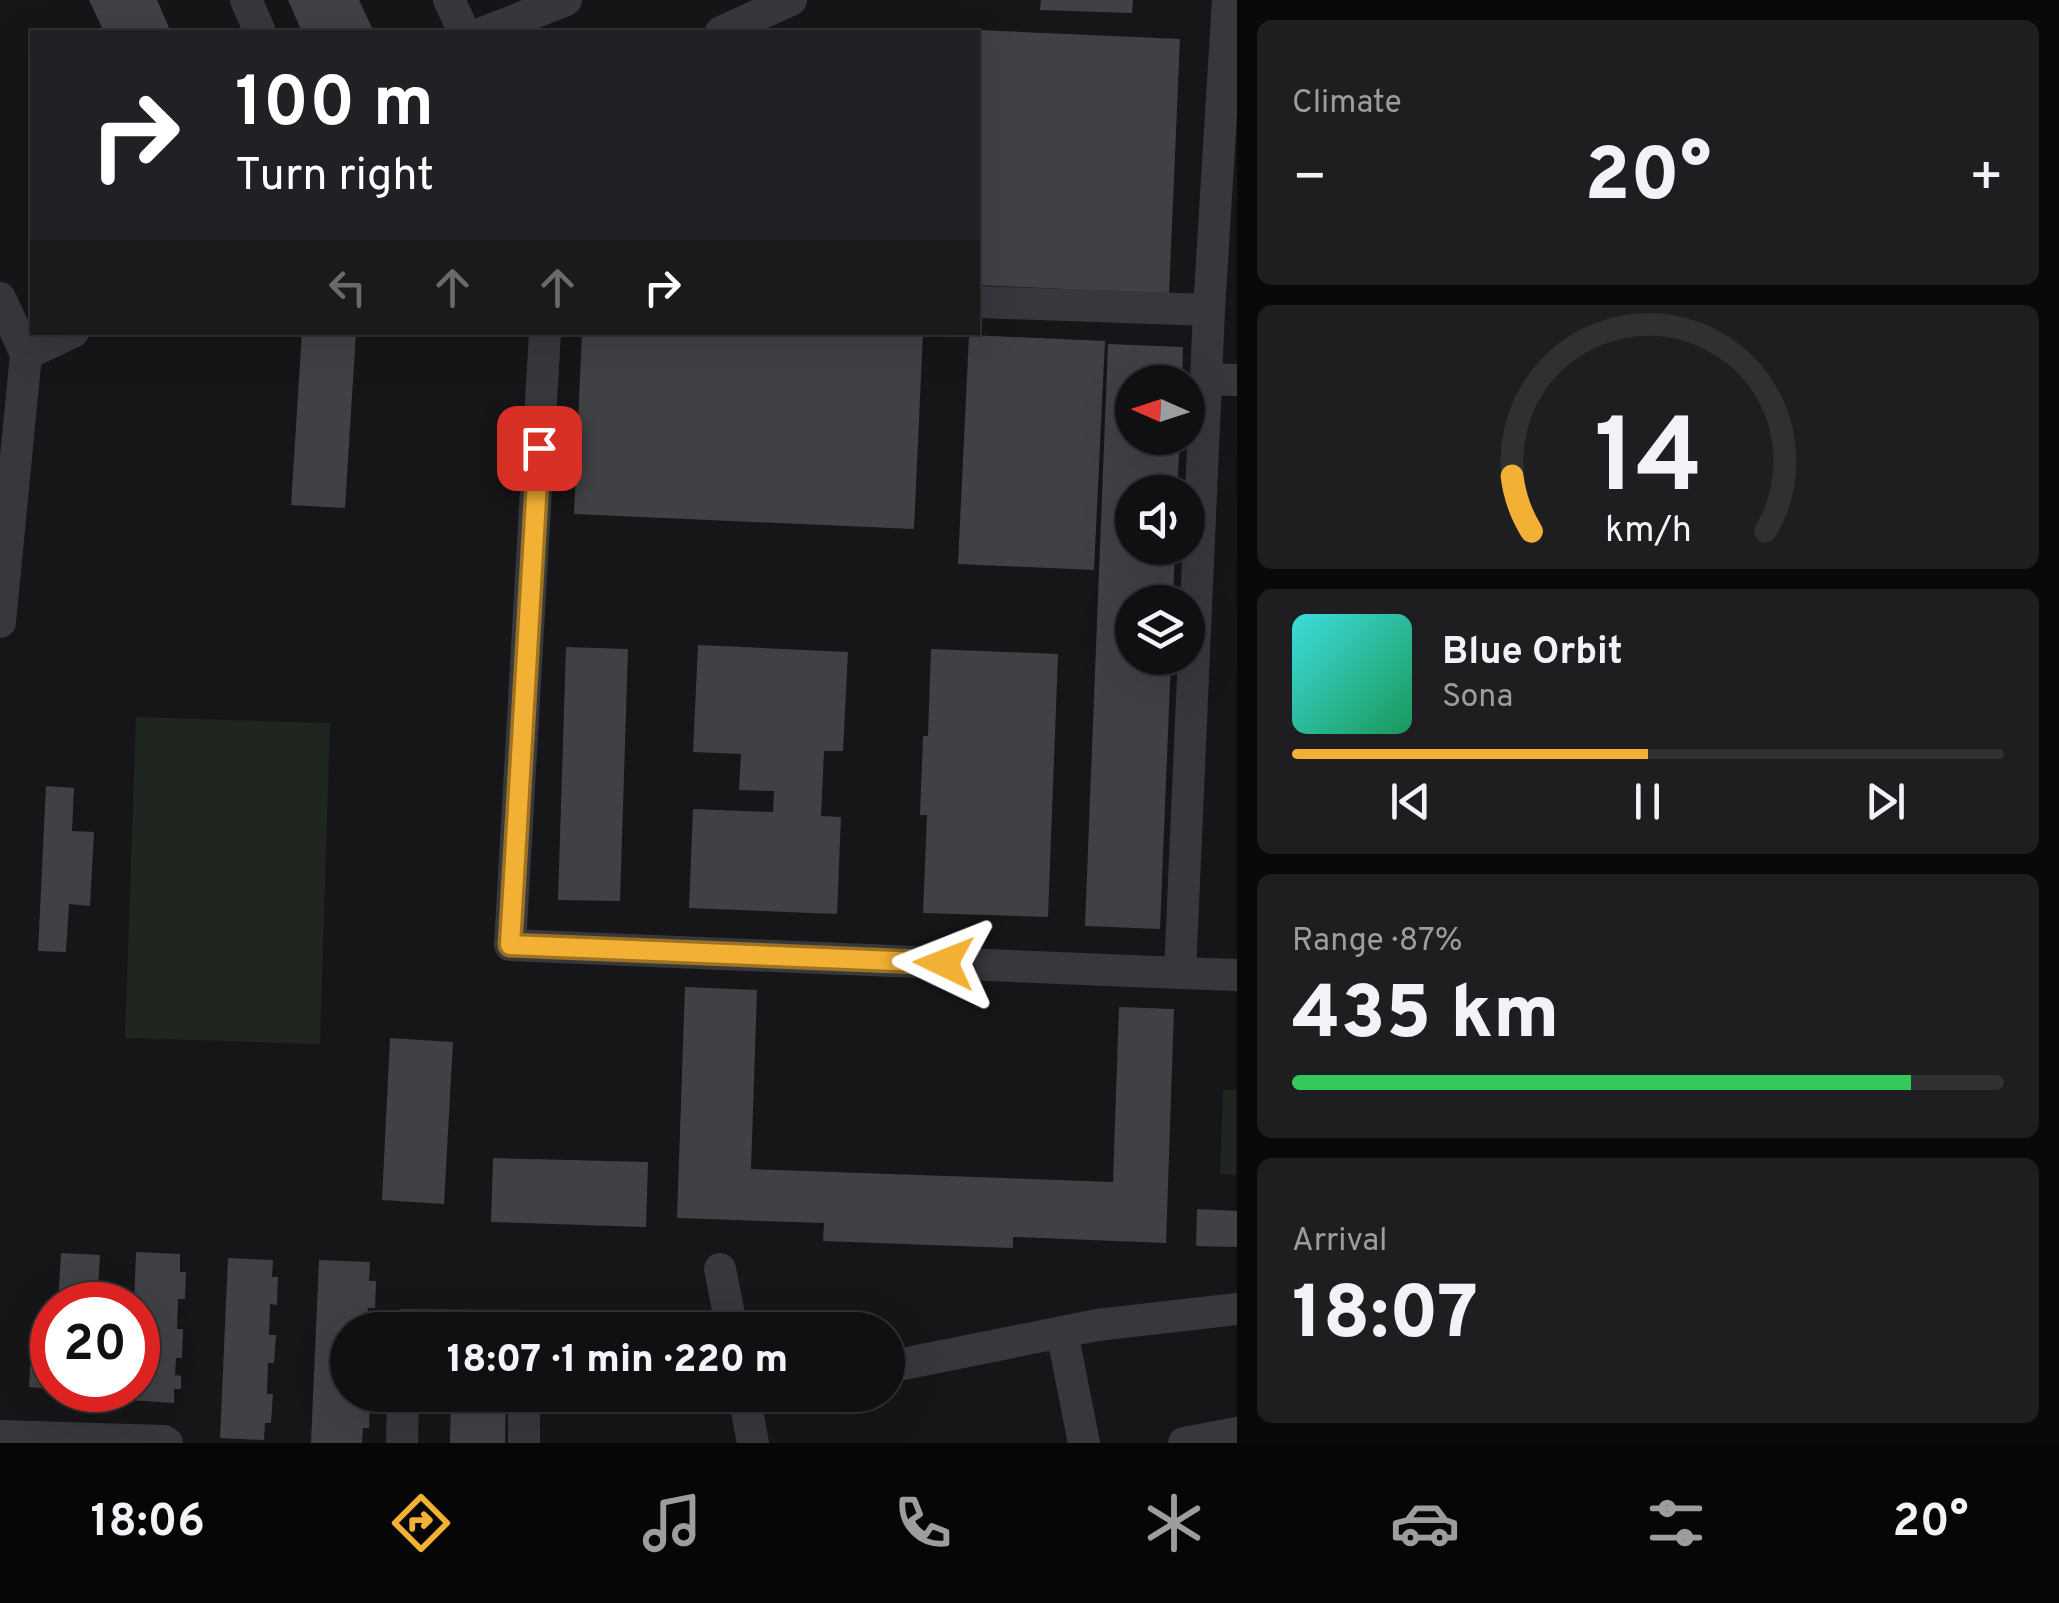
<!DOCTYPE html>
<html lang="en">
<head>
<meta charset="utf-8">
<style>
	:root { --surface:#101012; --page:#1e1e20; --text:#f1f3f6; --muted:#9c9d9f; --line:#303032; --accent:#f2b134 }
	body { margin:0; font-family:Overpass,sans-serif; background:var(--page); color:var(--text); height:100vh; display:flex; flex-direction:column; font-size:38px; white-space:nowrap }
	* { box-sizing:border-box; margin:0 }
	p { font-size:32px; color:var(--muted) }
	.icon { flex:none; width:55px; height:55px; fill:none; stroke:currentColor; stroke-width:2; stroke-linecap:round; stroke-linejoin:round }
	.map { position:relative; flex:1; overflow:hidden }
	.details { display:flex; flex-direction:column; gap:20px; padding:20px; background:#09090a; width:822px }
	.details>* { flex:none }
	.guide { position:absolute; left:30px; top:30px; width:950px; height:305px; border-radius:0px; box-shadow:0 10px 40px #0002,0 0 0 2px var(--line); background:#202124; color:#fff; overflow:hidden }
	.needle { width:65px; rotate:273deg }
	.tools { position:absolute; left:1115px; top:365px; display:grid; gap:20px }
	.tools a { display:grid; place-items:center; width:90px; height:90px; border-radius:50%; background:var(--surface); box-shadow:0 10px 40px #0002,0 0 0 2px var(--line); font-size:50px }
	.speed { position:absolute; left:30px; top:1282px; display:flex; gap:20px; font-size:50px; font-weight:700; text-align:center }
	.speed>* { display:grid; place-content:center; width:130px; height:130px; border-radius:50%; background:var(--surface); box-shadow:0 10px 40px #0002,0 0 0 2px var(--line); line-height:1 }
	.speed .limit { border:15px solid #d22; background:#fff; color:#111 }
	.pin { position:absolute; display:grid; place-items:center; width:85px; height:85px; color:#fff; margin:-42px; border-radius:20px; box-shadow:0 5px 15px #0006 }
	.me { position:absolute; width:110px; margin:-55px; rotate:272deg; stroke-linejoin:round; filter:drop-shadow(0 0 8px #0008) }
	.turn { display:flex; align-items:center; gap:35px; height:210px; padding:0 40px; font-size:45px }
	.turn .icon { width:130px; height:130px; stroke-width:2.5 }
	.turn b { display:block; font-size:70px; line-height:85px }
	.lanes { display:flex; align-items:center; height:95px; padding:0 40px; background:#0003; justify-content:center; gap:50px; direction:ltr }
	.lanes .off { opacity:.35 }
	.big { font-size:75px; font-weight:800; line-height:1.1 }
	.details .card { flex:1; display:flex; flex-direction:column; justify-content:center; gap:15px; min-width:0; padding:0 35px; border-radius:15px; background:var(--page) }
	.details .dial { align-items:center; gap:0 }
	.dial svg { height:260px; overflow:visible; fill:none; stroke:var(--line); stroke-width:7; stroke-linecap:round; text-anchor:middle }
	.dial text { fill:var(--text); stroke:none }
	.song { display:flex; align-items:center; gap:30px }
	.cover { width:120px; height:120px; border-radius:15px; background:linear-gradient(135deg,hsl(180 70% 55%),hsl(150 70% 35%)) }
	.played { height:10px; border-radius:5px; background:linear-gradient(90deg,var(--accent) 50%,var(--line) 50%) }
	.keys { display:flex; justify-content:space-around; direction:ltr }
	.heat { display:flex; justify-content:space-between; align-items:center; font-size:55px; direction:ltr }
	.charge { height:15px; border-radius:8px; background:linear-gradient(90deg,#34c759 87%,var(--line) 0) }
	.trip { position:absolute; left:330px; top:1312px; width:575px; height:100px; border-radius:50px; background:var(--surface); box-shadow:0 10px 40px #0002,0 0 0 2px var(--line); font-weight:800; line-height:100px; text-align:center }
	.tabs { display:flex; height:160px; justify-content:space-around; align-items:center; background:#060607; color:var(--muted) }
	.tabs .icon { width:70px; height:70px }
	.tabs .active { color:var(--accent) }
	.tabs b { font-size:45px; color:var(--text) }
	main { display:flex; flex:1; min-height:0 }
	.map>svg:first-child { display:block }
	.green { fill:#1e261f }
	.building { fill:#404145 }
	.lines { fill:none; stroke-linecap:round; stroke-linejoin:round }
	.minor { stroke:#37383d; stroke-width:32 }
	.route-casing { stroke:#9d7322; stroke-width:25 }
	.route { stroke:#f2b134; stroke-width:18 }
</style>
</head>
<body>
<main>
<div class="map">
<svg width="1237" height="1443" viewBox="0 0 1237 1443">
	<rect width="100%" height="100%" fill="#161618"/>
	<path class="green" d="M136 717 330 723 320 1044 125 1038Z
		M1223 1090H1236V1175L1220 1174Z"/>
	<path class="building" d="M89 0H157L171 32H104Z
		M288 0H359L374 32H302Z
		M1041 0H1133L1132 13 1040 10Z
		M978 30 1180 39 1169 294 978 285Z
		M302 332H356L345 508 291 505Z
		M582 332H923L914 529 574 514Z
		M969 335 1105 341 1094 570 958 564Z
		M1108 344 1183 347 1182 382H1132V438H1180L1177 492H1132V548H1175L1173 602H1132V658H1171L1160 929 1085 926Z
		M698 645 848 652 843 751H824L821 816 841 817 837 914 689 908 693 809 773 812 774 791 739 790 741 754 693 752Z
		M566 647 628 649 620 901 558 900Z
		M931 649 1058 654 1048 917 923 913 927 815H920L923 736H928Z
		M46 786 74 788 72 831 94 832 90 906 69 904 66 952 38 951Z
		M685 987 757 990 751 1169 1113 1182 1119 1007 1174 1009 1166 1243 1013 1237V1248L823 1241 824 1223 677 1218Z
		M390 1038 453 1042 444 1204 382 1200Z
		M493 1158 648 1162 646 1227 491 1222Z
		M1197 1209 1237 1211V1247L1196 1246Z
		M136 1252 180 1254V1272H186L185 1299H178L177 1329H183L182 1358H176L175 1375 181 1376V1389H174V1403L129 1400 130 1390H138V1305H134Z
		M61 1253 100 1255 97 1305H58Z
		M228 1258 273 1260 272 1277H278L277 1305 270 1304 269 1335H276L274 1363H268L267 1394H273L271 1423H265L264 1440 220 1438Z
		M319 1260 370 1262 369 1281H376L375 1308H368L367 1330H348V1395H364V1398H370L369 1428H363L362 1443H311Z
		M31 1350 52 1351V1389L29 1387Z
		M451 1395H506L505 1443H450Z"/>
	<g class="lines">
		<path class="minor" d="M246 0 260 32
			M449 0 464 32
			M485 32 566 0
			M721 32 791 0
			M0 298 26 354 0 622
			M1209 310 1228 0
			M545 332 510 945 1180 973 1209 310 978 302
			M26 354 73 332
			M1206 379 1237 380
			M1180 973 1237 975
			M720 1269 732 1330
			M404 1330V1325L524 1326V1330
			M1062 1332 1084 1443
			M888 1367 1097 1325 1237 1309
			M524 1395V1443
			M744 1395 753 1443
			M0 1436 164 1441 167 1443
			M402 1443 403 1395
			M1184 1443 1237 1433"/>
	</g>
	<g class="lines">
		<defs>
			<path id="route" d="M539 448 510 945 944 963"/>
		</defs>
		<use href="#route" class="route-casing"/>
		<use href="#route" class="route"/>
	</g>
</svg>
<div class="tools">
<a><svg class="needle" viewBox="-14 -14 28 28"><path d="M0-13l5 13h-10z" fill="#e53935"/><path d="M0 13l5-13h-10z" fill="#9c9d9f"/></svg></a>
<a><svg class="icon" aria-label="sound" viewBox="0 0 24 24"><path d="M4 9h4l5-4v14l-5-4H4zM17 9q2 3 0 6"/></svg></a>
<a><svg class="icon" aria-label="layers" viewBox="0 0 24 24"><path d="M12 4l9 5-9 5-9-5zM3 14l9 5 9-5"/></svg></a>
</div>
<div class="speed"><div class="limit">20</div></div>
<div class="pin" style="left:539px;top:448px;background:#d93025"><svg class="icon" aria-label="arrive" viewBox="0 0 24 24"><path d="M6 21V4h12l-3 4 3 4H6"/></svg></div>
<svg class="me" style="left:944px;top:963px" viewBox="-20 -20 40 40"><path d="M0-17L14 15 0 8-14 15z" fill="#f2b134" stroke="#fff" stroke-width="4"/></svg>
<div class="trip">18:07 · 1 min · 220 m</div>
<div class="guide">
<div class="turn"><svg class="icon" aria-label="right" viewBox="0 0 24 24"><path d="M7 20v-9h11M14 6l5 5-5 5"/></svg><div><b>100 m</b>Turn right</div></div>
<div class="lanes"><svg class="icon off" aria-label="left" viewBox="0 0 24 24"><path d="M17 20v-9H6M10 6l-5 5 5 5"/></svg><svg class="icon off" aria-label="ahead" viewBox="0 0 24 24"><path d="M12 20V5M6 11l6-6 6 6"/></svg><svg class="icon off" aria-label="ahead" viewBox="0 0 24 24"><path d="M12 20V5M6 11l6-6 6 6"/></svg><svg class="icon" aria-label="right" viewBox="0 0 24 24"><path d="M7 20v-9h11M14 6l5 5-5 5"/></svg></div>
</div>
</div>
<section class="details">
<div class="card"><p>Climate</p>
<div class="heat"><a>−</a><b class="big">20°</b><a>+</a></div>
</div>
<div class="card dial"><svg viewBox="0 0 100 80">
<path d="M14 69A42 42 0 1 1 86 69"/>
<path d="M14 69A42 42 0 0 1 8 52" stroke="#f2b134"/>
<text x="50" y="56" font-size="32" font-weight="700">14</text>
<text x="50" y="72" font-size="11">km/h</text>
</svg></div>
<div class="card">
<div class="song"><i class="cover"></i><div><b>Blue Orbit</b><p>Sona</p></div></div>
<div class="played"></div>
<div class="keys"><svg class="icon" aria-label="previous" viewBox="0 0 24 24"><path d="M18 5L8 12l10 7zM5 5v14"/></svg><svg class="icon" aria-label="pause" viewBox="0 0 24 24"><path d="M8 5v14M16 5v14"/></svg><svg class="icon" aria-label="next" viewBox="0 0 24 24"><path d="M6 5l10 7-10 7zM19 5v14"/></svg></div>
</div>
<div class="card"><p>Range · 87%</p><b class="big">435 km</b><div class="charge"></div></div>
<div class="card"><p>Arrival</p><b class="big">18:07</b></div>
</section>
</main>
<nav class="tabs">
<b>18:06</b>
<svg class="icon active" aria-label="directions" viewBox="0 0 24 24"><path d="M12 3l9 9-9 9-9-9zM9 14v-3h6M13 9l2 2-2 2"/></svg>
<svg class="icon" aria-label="music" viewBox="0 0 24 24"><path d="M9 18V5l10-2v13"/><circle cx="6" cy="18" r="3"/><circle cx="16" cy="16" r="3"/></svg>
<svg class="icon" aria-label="phone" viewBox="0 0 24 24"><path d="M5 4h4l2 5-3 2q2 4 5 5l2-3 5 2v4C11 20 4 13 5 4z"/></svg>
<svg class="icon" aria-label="climate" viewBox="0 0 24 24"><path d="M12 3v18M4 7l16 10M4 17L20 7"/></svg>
<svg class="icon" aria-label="car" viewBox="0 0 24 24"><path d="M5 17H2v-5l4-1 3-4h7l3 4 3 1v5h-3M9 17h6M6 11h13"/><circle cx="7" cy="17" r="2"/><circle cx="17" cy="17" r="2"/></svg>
<svg class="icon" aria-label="filters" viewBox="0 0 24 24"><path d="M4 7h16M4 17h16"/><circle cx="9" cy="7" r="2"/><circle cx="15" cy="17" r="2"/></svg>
<b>20°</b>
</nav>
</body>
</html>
